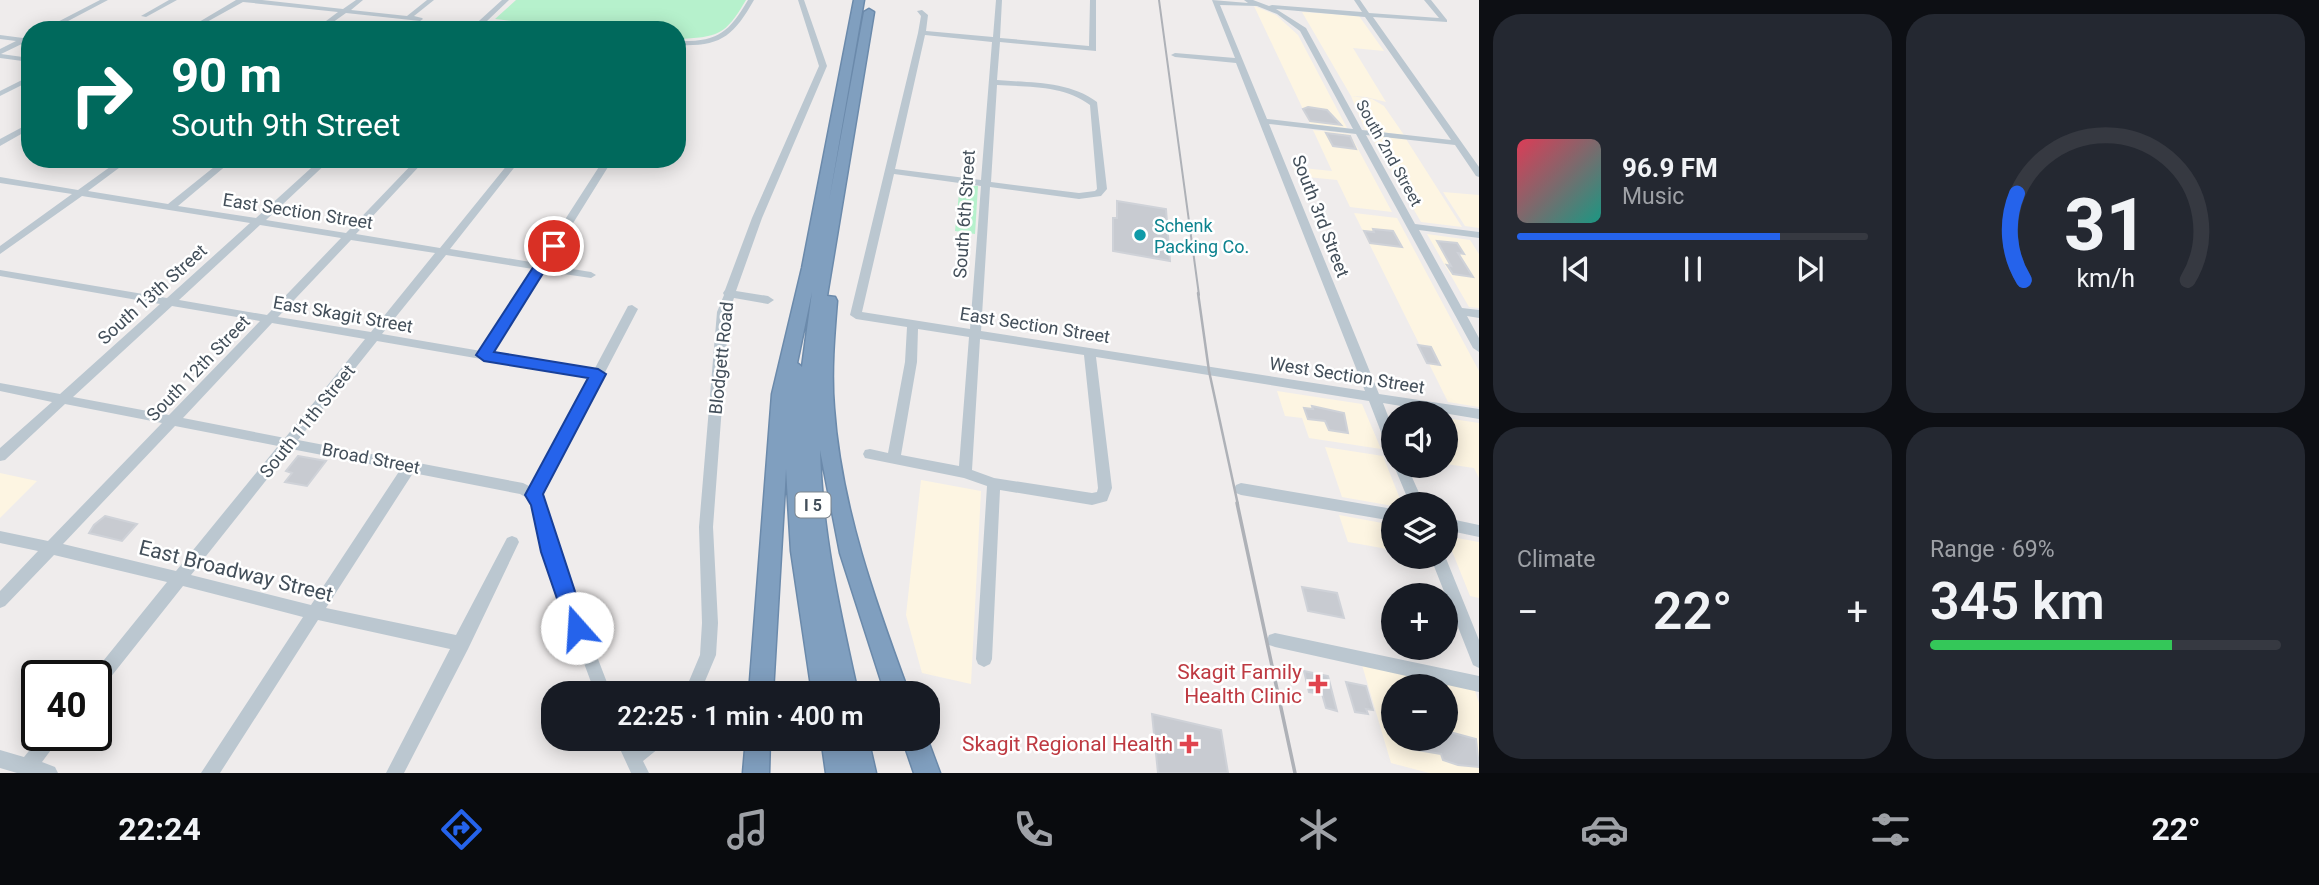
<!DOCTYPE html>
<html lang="en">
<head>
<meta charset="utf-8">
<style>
	:root { --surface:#171b24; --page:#242831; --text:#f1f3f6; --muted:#9ea1a6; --line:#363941; --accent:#2563eb }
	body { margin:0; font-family:Roboto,sans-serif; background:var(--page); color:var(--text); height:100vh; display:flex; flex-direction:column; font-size:26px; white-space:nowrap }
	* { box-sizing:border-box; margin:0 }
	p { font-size:23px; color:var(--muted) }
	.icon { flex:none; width:38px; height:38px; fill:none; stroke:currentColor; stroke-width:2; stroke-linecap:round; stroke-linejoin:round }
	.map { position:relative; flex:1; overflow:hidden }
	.sheet { display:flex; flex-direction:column; gap:14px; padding:14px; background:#0d0f14; width:840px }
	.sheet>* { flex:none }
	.top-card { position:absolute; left:21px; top:21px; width:665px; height:147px; border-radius:28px; box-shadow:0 4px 18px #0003; background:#00695c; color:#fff; overflow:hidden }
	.fabs { position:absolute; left:1381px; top:401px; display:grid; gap:14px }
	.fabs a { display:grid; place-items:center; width:77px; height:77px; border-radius:50%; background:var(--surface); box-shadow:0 4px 18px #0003; font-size:35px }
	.speed { position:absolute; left:21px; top:660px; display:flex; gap:14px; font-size:35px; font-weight:700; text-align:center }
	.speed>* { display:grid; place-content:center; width:91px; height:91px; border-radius:50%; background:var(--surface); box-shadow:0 4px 18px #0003; line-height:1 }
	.speed .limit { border:4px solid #111; border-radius:10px; background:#fff; color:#111 }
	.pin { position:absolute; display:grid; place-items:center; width:60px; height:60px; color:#fff; margin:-30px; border:4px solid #fff; border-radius:50%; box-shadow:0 2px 7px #0007 }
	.me { position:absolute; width:77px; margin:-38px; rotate:341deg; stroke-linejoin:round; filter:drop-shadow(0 0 5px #0008) }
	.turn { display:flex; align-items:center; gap:24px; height:147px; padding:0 35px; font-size:32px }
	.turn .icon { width:91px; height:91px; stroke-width:2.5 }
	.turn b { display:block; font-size:49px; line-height:60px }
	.big { font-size:52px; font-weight:600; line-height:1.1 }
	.sheet .tile { flex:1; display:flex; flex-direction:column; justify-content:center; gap:10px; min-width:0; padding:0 24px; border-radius:28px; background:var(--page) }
	.sheet .dial { align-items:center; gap:0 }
	.dial svg { height:182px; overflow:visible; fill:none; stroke:var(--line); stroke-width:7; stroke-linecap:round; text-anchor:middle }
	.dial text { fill:var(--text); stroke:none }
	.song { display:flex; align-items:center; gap:21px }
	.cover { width:84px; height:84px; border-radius:10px; background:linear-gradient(135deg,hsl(350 70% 55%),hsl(170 70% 35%)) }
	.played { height:7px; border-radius:4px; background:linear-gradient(90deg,var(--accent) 75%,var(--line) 75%) }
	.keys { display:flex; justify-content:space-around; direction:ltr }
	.heat { display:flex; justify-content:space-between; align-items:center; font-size:38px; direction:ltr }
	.charge { height:10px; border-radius:5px; background:linear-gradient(90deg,#34c759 69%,var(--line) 0) }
	.sheet .tiles { flex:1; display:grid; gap:14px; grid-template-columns:repeat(2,1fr) }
	.trip { position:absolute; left:541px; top:681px; width:399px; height:70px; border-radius:28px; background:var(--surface); box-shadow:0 4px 18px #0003; font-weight:600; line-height:70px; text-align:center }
	.dock { display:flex; height:112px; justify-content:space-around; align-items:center; background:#090b0e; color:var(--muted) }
	.dock .icon { width:49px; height:49px }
	.dock .active { color:var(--accent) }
	.dock b { font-size:32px; color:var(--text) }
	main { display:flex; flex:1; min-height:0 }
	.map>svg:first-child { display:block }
	.commercial { fill:#fdf5e2; fill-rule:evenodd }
	.green { fill:#b6f1cc }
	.building { fill:#c8cbd1; stroke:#cfd2d8; stroke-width:2 }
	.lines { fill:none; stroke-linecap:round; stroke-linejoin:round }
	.highway-casing { stroke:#6b8aab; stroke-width:3 }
	.minor { fill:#bbc7d0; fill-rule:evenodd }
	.highway { fill:#809fbf; fill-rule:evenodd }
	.rail-far2 { stroke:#aeb1b7; stroke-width:2 }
	.rail-far1 { stroke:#aeb1b7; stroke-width:2.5 }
	.rail { stroke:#aeb1b7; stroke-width:3.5 }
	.route { fill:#2563eb; stroke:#184099; stroke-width:2 }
	.culture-dot { fill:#0f9aa8; stroke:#fff; stroke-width:2.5 }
	.health-dot { fill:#e0444e; stroke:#fff; stroke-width:2.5 }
	.labels { text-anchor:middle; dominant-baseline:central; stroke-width:5; stroke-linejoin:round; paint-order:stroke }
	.far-street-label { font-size:16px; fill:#434f5a; stroke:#fff }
	.shield { fill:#fff; stroke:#7b848c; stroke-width:2 }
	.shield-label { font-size:16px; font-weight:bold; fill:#434f5a }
	.street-label { font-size:18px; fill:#434f5a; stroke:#fff }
	.culture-label { font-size:18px; fill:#0d838f; stroke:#fff; text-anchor:start }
	.near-street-label { font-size:21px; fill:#434f5a; stroke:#fff }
	.near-health-label { font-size:21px; fill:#be3a42; stroke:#fff; text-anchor:end }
</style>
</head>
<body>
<main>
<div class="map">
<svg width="1479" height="773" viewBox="0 0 1479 773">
	<rect width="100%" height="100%" fill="#efecec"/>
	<path class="commercial" d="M1254 6 1276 15 1298 35 1347 128 1310 124Z
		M1302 12 1359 16 1384 51 1353 48 1386 102 1366 97 1351 96 1372 99 1384 106 1404 135 1365 130 1351 96Z
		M1313 130 1350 134 1392 212 1350 207 1337 180 1297 176 1293 167 1332 171Z
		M1371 136 1406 139 1462 227 1421 222Z
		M1443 192 1479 195V228L1465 226Z
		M1354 213 1397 218 1479 371V407L1448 402Z
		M1427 234 1470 240 1479 254V308L1469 307Z
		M1277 391 1362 404 1381 449 1309 438 1302 418 1285 416Z
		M1446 418 1479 423V478L1474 468 1446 464Z
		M1325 447 1383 456 1402 504 1393 506 1342 497Z
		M0 473 37 481 0 518Z
		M921 480 981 491 971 684 922 673 906 615Z
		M1339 515 1393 525V550L1348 542Z
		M1446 536 1479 542V598L1470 596Z
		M1362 665 1474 688 1479 703V773H1429L1391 763ZM1393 686H1446V738H1393Z"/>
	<path class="green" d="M516 0H746C725 36 718 37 677 39V30H584L495 19Z
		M960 184 978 186 975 234 955 231Z"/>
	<path class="building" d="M1308 107 1327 110 1341 125 1310 121 1303 109Z
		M1326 133 1350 136 1356 149 1333 146Z
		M1117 201 1166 209 1170 261 1113 251V218H1117Z
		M1373 229 1393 231 1402 247 1370 243 1364 231 1374 232Z
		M1437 241 1457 243 1464 254 1458 253 1473 277 1453 274 1447 265 1451 266Z
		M1418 345 1431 347 1440 365 1427 363Z
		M1312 406 1344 413 1348 433 1329 430 1325 421 1308 419 1304 408 1313 409Z
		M298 456 326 461 307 486 285 482 292 473 286 471Z
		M105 516 137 524 122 541 89 533 94 525Z
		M1302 587 1337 593 1344 618 1308 611Z
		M1304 671 1328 676 1337 711 1326 708 1322 694 1309 692Z
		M1346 682 1366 686 1373 710 1366 709 1368 714 1355 712Z
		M1152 714 1221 730 1228 773H1158Z
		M1446 731 1476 739 1479 767 1458 765 1443 760 1441 754 1412 749 1408 738H1446Z"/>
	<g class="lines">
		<defs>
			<path id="highway" d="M854 0H864L829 201 864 12 869 9 874 12 827 296 835 297 837 301C834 337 831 373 834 408 841 507 875 601 909 693H885L840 553 820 450C822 533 840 612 858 693H812L791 551 786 469 773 693H749L772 394 802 268ZM812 292 802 367 797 363Z
				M746 738H770L769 773H743Z
				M821 738H868L876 773H826Z
				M902 738H927L940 773H914Z"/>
		</defs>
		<use href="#highway" class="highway-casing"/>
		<path class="minor" d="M100 0H108L51 30H42Z
			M169 0H177L146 17 141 16Z
			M236 0H262L343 9 356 0H363L351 10 407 16 427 0H434L414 16 422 18 423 19 420 21 346 13 322 30H314L338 12 243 2 205 23 199 22Z
			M502 0H509L487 21 544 30H523L483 24 476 30H469Z
			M748 0H754C733 37 720 47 677 45V41C717 42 728 34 748 0Z
			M798 0H804L827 66 762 218 736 291 768 296 774 300 768 304 734 298 729 312 713 527 718 623 716 655 700 693H684L700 655 702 623 699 527 717 312 724 295 723 293 725 290 752 218 819 66Z
			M996 0H1002L1000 38 1089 46 1090 0H1096V51L1000 42 997 80C1031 83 1069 81 1097 102L1107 189 1101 196 1079 199 990 187 981 331 1365 391 1236 63 1175 57 1171 55 1175 53 1235 58 1212 0 1248 3 1244 0H1253L1269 6 1272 5 1362 12 1354 0H1360L1369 13 1439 18 1424 0H1431L1447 20V22L1373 17 1479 167V177L1476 176 1455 145 1366 135 1415 224 1479 232V238L1419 230 1462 308 1479 310V318L1467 316 1479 338V352L1473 348 1356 134 1269 124 1379 394 1479 409V419L1383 403 1393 429V450L1388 449 1386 445 1369 401 1096 357 1112 488 1107 501 1092 505 1000 490 992 659 990 664 984 667 978 664 976 659 987 486 964 478 865 458 863 454 865 450 870 449 888 453 905 362 907 327 856 319 850 315 918 33 921 16 917 11 922 10 928 15 926 31 993 37ZM1220 5 1257 6 1277 14 1300 31 1353 129 1267 119ZM1276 9 1365 17 1451 140 1362 130 1306 28ZM925 35 992 42 981 180 895 169ZM997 85C1028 87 1064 85 1090 105L1097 189 1095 191 1079 193 991 182ZM894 174 981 186 970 329 862 312ZM918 329 969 337 959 466 901 455 917 362ZM980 339 1084 355 1098 488 1097 492 1092 493 994 478 972 470Z
			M0 35 23 38 30 35V40L1 54 30 58V62L0 58V49L16 41 0 39Z
			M30 76V81L0 96V91Z
			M30 123V129L0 146V139Z
			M121 159H131L88 191 168 204 224 159H234L178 206 256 218 321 159H331L266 220 346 233 417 159H426L356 234 440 248 512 159H521L450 249 537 263 604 159H613L547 265 591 272 596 275 591 278 543 271 491 353 594 370 628 306 632 305 638 309 541 495 546 504 557 552 611 693H595L543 552 532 504 529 499 520 494 413 473 326 608 456 635 507 538 512 536 517 538 519 542 468 649 404 773H386L450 649 318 620 220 773H201L303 617 183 586 102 688 96 690V676H91L167 582 54 555 5 606 0 608V591L38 551 0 543V531L48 541 162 423 65 404 5 460 0 461V448L52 402 0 391V383L60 394 160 304 0 276V270L167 298 250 223 82 196 0 254V246L72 194 0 183V177L78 190ZM260 225 341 238 267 315 179 300ZM351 240 435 253 371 332 278 317ZM446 255 533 269 481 351 382 334ZM172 306 260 321 169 415 73 397ZM272 323 365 339 285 438 183 418ZM377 341 590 378 531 487 523 483 298 440ZM175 426 278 446 176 571 63 544ZM291 449 400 470 311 605 191 575Z
			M1394 466H1407L1424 504H1410Z
			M1241 483 1393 509V521L1241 495 1236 493 1234 489 1236 485Z
			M1446 518 1479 525V537L1446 530Z
			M1430 556H1445L1479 640V668L1473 665Z
			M1275 633 1479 676V692L1275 647 1269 645 1267 640 1269 635Z
			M42 735H62L42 762 55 767 58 773H17L0 768V750L24 757Z
			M615 738H632L636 745 644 738H666L664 744 643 761 649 773H631Z"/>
		<use href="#highway" class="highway"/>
		<path class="rail-far2" d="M1159 0 1199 295"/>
		<path class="rail-far1" d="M1198 293 1209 371 1238 505"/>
		<path class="rail" d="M1237 503 1295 773"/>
	</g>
	<path class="route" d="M554 242 560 246 494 352 598 369 606 374 543 494 587 628 584 635 577 638 570 635 567 628 541 552 531 505 525 495 588 378 484 361 476 355 547 246Z"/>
	<circle class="culture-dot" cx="1140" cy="235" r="7"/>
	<g class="health-dot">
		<path d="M1314.5 673.5h7v7h7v7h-7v7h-7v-7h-7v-7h7z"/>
		<path d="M1185.5 733.5h7v7h7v7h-7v7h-7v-7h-7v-7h7z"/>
	</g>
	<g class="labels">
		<g class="far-street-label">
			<text transform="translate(1389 153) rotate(61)">South 2nd Street</text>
		</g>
		<rect class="shield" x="795.5" y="492.5" width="35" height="25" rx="5"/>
		<g class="shield-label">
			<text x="813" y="505">I 5</text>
		</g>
		<g class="street-label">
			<text transform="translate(298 211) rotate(9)">East Section Street</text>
			<text transform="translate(964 214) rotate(-86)">South 6th Street</text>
			<text transform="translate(1321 216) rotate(69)">South 3rd Street</text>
			<text transform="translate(152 294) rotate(-42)">South 13th Street</text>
			<text transform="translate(343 314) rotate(10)">East Skagit Street</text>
			<text transform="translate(1035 325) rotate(9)">East Section Street</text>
			<text transform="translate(721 358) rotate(-84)">Blodgett Road</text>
			<text transform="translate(198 368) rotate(-46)">South 12th Street</text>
			<text transform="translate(1347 375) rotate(9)">West Section Street</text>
			<text transform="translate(307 421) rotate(-51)">South 11th Street</text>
			<text transform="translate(371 458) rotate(11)">Broad Street</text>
		</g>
		<g class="culture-label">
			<text x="1154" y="225">Schenk<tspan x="1154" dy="21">Packing Co.</tspan></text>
		</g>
		<g class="near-street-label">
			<text transform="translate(236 571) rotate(14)">East Broadway Street</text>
		</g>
		<g class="near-health-label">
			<text x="1302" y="672">Skagit Family<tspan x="1302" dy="24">Health Clinic</tspan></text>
			<text x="1173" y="744">Skagit Regional Health</text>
		</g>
	</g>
</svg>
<div class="fabs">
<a><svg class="icon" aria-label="sound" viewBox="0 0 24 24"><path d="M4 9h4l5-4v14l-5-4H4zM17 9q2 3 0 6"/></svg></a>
<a><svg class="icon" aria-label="layers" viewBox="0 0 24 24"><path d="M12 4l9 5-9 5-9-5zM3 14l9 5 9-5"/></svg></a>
<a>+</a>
<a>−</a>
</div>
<div class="speed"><div class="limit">40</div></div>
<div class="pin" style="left:554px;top:246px;background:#d93025"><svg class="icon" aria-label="arrive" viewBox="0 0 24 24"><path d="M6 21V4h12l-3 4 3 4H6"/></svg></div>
<svg class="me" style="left:577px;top:628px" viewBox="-20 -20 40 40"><circle r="19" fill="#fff"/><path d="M0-13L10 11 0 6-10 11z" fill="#2563eb"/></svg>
<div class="trip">22:25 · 1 min · 400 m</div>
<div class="top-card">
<div class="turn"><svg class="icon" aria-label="right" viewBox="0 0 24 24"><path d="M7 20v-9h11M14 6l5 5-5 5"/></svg><div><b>90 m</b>South 9th Street</div></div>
</div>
</div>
<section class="sheet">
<div class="tiles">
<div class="tile">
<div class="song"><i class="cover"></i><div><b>96.9 FM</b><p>Music</p></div></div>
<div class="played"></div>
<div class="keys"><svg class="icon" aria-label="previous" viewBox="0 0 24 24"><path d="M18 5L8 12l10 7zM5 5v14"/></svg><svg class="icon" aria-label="pause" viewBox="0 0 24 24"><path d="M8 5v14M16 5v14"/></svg><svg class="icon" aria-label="next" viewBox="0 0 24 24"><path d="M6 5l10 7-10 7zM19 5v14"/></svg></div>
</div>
<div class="tile dial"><svg viewBox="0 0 100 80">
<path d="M14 69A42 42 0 1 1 86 69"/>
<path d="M14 69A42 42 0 0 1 11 31" stroke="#2563eb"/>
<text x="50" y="56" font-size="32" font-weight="700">31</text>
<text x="50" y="72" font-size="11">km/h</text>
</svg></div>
<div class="tile"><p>Climate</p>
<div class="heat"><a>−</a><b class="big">22°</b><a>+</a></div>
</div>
<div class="tile"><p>Range · 69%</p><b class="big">345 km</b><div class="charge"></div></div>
</div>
</section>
</main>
<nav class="dock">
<b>22:24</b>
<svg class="icon active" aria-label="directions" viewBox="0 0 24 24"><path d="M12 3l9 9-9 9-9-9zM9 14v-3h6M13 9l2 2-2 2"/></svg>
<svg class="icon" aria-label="music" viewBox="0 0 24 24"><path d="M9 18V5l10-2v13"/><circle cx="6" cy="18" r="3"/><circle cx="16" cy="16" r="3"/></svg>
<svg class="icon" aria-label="phone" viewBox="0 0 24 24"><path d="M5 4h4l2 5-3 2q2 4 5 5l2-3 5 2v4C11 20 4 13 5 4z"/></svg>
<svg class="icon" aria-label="climate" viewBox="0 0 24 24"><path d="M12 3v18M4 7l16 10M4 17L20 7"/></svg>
<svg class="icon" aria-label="car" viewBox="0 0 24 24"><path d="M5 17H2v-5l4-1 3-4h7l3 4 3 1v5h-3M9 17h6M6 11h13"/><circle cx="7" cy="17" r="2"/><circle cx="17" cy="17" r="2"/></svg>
<svg class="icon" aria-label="filters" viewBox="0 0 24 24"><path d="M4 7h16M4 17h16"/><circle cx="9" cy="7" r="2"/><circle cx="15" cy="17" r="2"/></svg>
<b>22°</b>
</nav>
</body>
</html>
